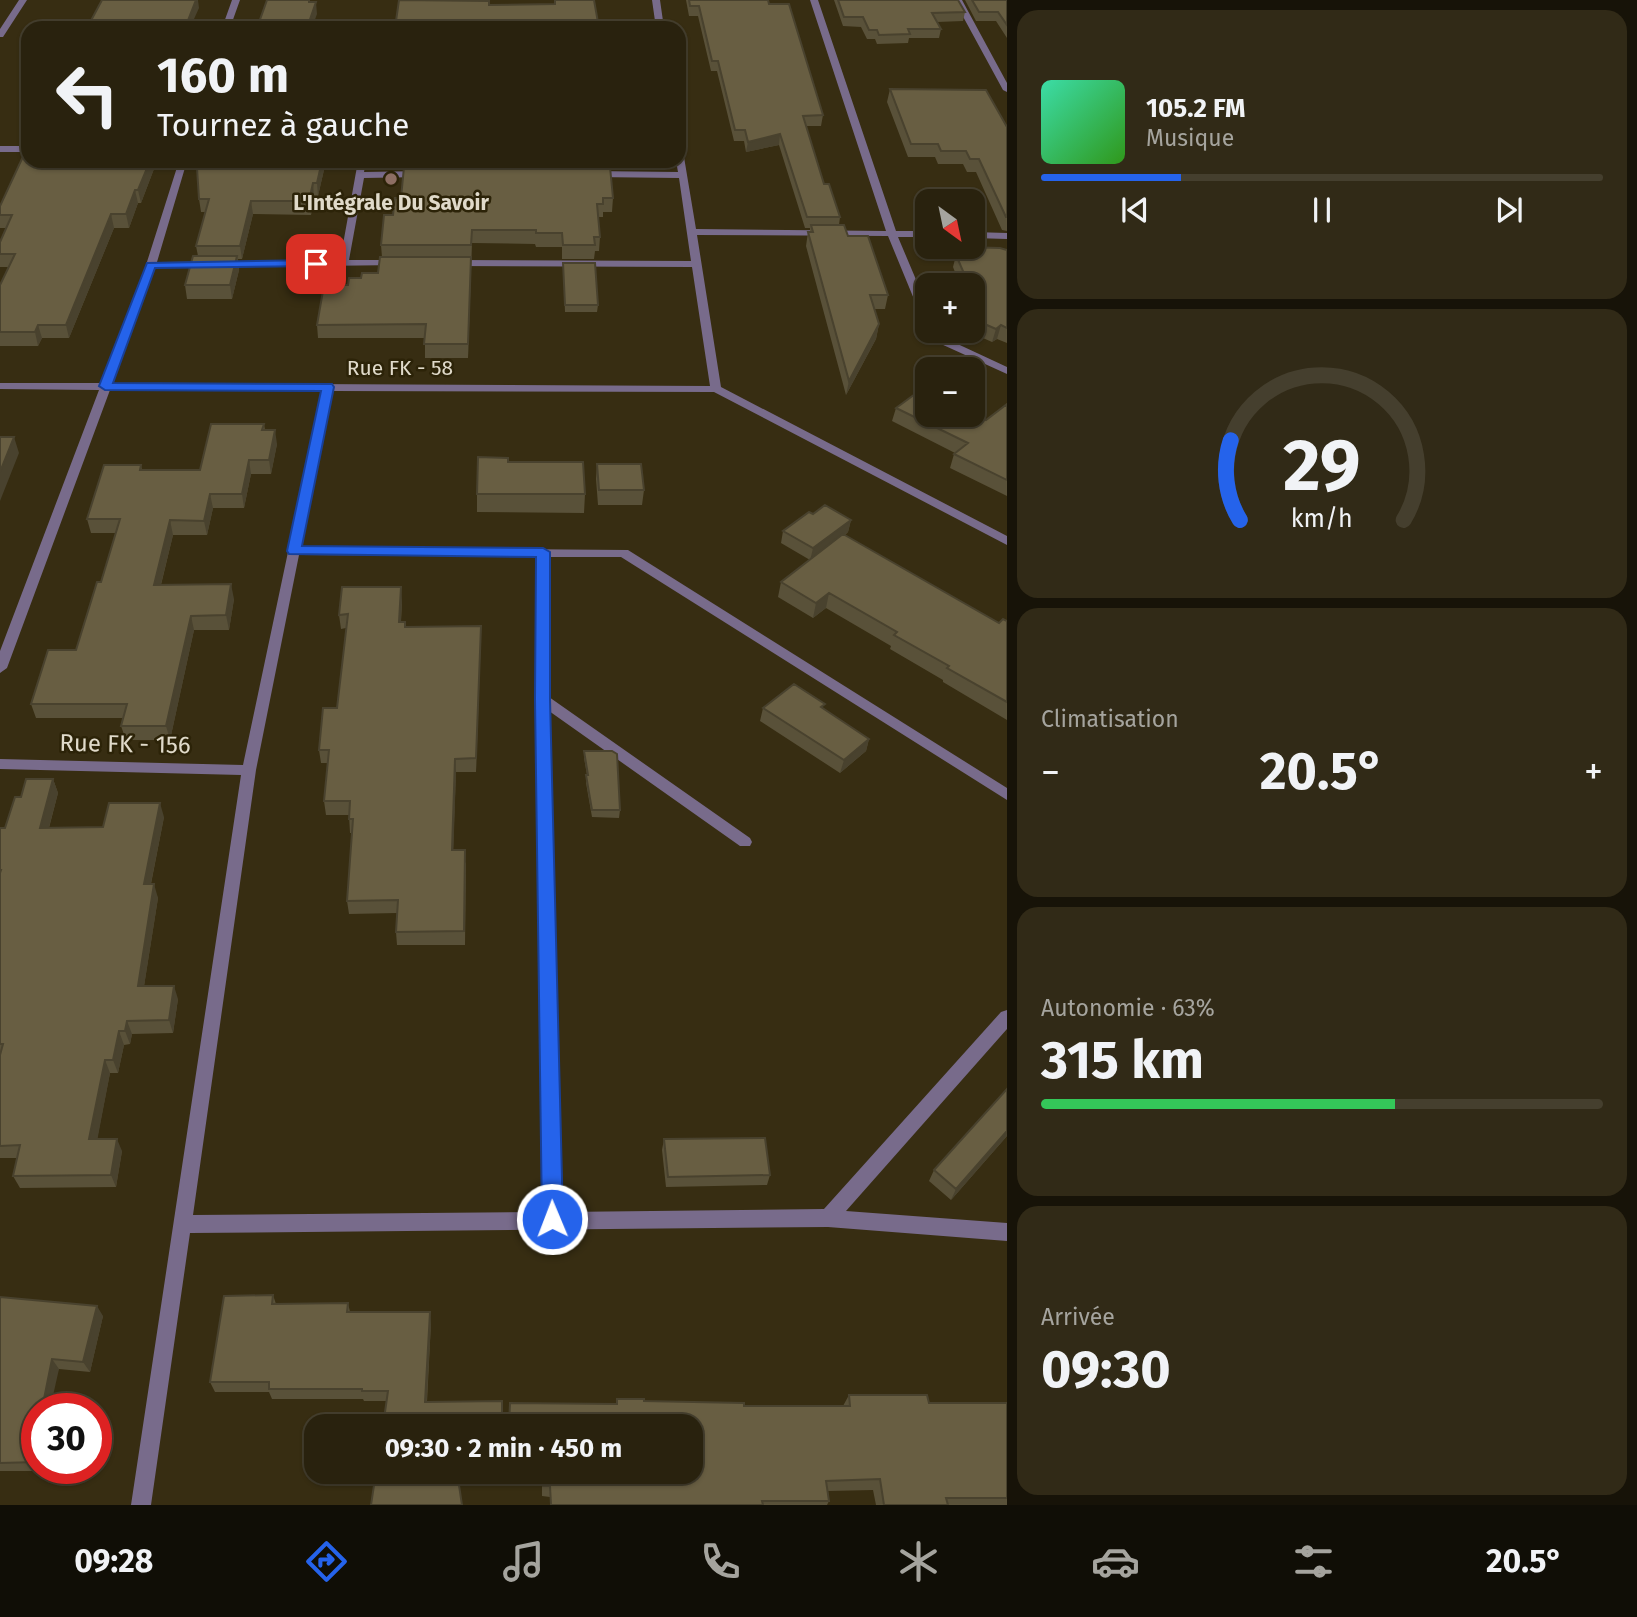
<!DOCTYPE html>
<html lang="fr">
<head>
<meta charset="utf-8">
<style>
	:root { --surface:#29220e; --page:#312a17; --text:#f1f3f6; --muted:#a5a49e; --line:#453f2e; --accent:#2563eb }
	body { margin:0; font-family:"Fira Sans",sans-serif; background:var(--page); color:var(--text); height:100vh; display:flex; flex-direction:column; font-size:26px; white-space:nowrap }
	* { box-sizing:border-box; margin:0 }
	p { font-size:23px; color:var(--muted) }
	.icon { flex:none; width:38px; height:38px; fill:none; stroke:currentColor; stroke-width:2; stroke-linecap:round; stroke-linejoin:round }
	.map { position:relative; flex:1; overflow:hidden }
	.details { display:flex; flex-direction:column; gap:10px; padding:10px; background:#171308; width:630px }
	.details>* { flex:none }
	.top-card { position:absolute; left:21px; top:21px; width:665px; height:147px; border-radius:21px; box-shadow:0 2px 5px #0004,0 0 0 2px var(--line); background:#29220e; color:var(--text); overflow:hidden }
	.needle { width:46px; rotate:147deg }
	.fabs { position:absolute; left:915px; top:189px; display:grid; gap:14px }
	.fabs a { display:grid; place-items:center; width:70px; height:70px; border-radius:14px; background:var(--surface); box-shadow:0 2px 5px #0004,0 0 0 2px var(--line); font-size:35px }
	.speed { position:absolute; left:21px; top:1393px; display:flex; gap:14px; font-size:35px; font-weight:700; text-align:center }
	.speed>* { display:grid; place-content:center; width:91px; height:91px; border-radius:50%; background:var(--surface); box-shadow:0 2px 5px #0004,0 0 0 2px var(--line); line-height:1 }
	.speed .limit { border:10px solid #d22; background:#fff; color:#111 }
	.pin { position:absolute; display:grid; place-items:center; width:60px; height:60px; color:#fff; margin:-30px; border-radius:14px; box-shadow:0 4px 10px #0006 }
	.me { position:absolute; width:77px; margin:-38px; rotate:359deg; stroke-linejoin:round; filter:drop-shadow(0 0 5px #0008) }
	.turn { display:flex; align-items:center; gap:24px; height:147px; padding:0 21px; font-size:32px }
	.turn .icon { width:91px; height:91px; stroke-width:2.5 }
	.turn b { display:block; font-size:49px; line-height:60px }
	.big { font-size:52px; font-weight:700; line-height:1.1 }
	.details .tile { flex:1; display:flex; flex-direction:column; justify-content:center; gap:10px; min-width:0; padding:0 24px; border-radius:21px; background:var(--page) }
	.details .dial { align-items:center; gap:0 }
	.dial svg { height:182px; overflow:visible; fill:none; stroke:var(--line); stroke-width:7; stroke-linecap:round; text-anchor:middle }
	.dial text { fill:var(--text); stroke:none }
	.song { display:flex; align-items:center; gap:21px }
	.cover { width:84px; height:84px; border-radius:10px; background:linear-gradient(135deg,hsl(160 70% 55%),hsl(110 70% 35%)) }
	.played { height:7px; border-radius:4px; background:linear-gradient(90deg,var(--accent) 25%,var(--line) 25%) }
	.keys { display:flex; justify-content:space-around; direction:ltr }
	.heat { display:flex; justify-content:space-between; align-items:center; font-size:38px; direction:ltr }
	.charge { height:10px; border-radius:5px; background:linear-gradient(90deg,#34c759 63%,var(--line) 0) }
	.trip { position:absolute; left:304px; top:1414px; width:399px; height:70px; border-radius:21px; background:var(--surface); box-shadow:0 2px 5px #0004,0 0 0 2px var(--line); font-weight:700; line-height:70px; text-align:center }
	.menu { display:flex; height:112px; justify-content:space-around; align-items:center; background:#100e06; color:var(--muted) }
	.menu .icon { width:49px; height:49px }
	.menu .active { color:var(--accent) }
	.menu b { font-size:32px; color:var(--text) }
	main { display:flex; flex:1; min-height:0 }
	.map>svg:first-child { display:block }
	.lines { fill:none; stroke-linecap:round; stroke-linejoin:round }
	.minor { fill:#786b8b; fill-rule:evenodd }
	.wall { fill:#595139 }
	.shaded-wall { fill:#49422e }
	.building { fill:#685e42; stroke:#49422e; stroke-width:2 }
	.route { fill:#2563eb; stroke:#184099; stroke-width:2 }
	.education-dot { fill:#8d6e63; stroke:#2c2308; stroke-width:2.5 }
	.labels { text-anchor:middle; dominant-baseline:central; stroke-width:5; stroke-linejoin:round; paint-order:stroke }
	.far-poi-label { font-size:21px; font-weight:bold; fill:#e0daca; stroke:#2c2308 }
	.far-street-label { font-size:21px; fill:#e0daca; stroke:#2c2308 }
	.street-label { font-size:24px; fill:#e0daca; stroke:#2c2308 }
</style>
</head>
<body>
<main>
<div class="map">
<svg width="1007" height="1505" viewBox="0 0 1007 1505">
	<rect width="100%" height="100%" fill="#372d12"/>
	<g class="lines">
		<path class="minor" d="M19 0H27L3 37H0V29Z
			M232 0H240L230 28H222Z
			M652 0H660L664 28H656Z
			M810 0H818L896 231H928V237H898L928 308V324L923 321 888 236 697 235 721 387 1007 536V545L714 392 333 391 301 547 628 550 1007 788V800L621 557H549V697L750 838 752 842 750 846H740L549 711 562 1212 824 1209 1001 1012 1007 1010V1029L846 1211 1007 1223V1241L828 1227 190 1233 151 1505H131L241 775 0 769V759L243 765 322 391 110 390 7 668 0 673V651L99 390 0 389V383H101L146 265 179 161H187L157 262 340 261 358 161H366L364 172 422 171 426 174 422 177 364 178 349 260H398L401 261V265L155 268 112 383 710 386 692 267 453 266 448 263 453 260 691 261 679 178 593 177 589 174 593 171 678 172 676 161H679V148L683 151 696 229 886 231ZM299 555 537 556 535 699 544 1212 193 1215 256 770Z
			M954 0H962L1007 83V92L1003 90Z
			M0 146H28V152H0Z
			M973 232 1007 233V239L973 238Z
			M928 330 938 331 949 340 1007 367V374L941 344Z"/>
	</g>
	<path class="wall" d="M686 0H768L769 4 823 115 821 126H806L824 184 840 217 839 225 848 236 888 295 885 309H874L879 324 876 339 846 395 806 246 808 232H810V228H805L779 145 746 152 744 141H734L717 71H711L698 16H689Z
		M834 0H958L965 12 963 21 937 22 941 29 939 38H909L908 43 877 44 875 39H867L861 27 843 26Z
		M965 0H1007V38L996 21H976Z
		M890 89 1007 127V231L1002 230 976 172H967L963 164H938L935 157H908L887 102Z
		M28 161H157L141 203H138L129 228H114L69 338H42L38 346H0V285L8 267H0V254L6 228H0V206Z
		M326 161 318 196H314L311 215 253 214 242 259H238L239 270 232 299H187L185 285 198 256 196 246 206 212H201L199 199 224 167Z
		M405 161H608V167L613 198 612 212H603V217H598L600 237 599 251H595L594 259H562V247H536L535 244 472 243 468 358H425V338H318L317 325 348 285 361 278 378 273 382 257 381 245 401 198 406 167Z
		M962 247 1007 250V343L997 339 992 342 967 331H973V285H960L953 267 956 255H960Z
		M563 263 598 305 597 312H565Z
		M1007 404V496L950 468 954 454 955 453 892 421 896 408 986 420Z
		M264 424 265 430 277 444 271 474H251L244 508H213L207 535H173L161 585 234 599 229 630H194L170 740H126L121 726 123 718H36L31 704 76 650 101 582 116 533H91L87 519 141 465 142 470H200Z
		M508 462 585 494 584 513 477 512V494Z
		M597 464 644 490 642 505H598L596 479Z
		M813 514 851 520 848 532 845 535 999 623 1007 621V720L943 682V680L890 649 891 646 826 608 813 618 778 597 781 582 810 560 781 543 783 531Z
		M402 601 401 622 406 627 481 626 476 772H456L453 850 466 863 465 945H397L396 932 397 913 349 914 347 901 352 833H350L349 815H326L324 801 328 763H321L319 750 337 708 346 628 341 629 339 615Z
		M763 708 824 709 869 739 866 751 840 773 760 721Z
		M584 751 620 810 619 818 592 817 586 783 587 775 584 758Z
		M53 779 58 793 49 828 103 827 164 817 151 884 158 898 144 986 178 999 173 1033 132 1034 130 1044 124 1045 118 1073H110L97 1139 122 1151 116 1187 20 1188 13 1176 18 1158H0V828H5Z
		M1007 1136 951 1200 929 1181 934 1170Z
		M664 1139 770 1175 767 1185 666 1187 662 1150Z
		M273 1295 276 1304 348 1303 350 1312 431 1323 427 1402 502 1426 387 1401H364L363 1399H272L269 1392H215L210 1382Z
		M0 1297 103 1316 90 1372 59 1369 37 1409V1468H48L47 1471H0Z
		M849 1395 929 1403H1007V1505H876L873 1490 828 1491 829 1501 827 1505H550V1497L542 1496V1472H691L616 1404 617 1399 744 1406H843Z"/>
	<path class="shaded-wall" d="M196 0H198L199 8 190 28H185Z
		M316 2 317 14 312 28H307Z
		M780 134 779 145 746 152 748 142Z
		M150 161H157L141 203 138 190Z
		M322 161H326L318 196 317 183Z
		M313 183 314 196 311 215 309 201Z
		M135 190 138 203 129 228 126 214Z
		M251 201 253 214 242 259 240 246Z
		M111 214 114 228 69 338 66 325Z
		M237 256 239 270 232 299 230 285Z
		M471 257V270L468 358V344Z
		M879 324 876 339 846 395 849 381Z
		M38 325 42 338 38 346 35 332Z
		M1001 325 997 339 992 342 996 329Z
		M275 430 277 444 271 474 269 460Z
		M14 437 19 453 0 501V472Z
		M249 460 251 474 244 508 242 494Z
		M210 494 213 508 207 535 204 521Z
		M170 520 173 535 157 600 154 585Z
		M851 520 848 532 810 561 813 548Z
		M231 584 234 599 229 630 226 615Z
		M401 587 402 601 400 636 399 622Z
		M829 593 826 608 813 618 816 603Z
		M191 616 194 630 170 740 166 726Z
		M481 626V640L476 772V758Z
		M869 739 866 751 840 773 844 760Z
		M455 759 456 772 453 863 452 850Z
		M53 779 58 793 45 842 40 828Z
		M160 803 164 817 148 898 144 884Z
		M154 884 158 898 142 999 138 986Z
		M174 986 178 999 173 1033 169 1020Z
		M127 1021 132 1034 130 1044 125 1031Z
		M119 1031 124 1045 118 1073 113 1060Z
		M105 1060 110 1073 95 1152 89 1139Z
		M1007 1131V1136L951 1200 956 1189Z
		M117 1139 122 1151 116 1187 111 1175Z
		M97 1306 103 1316 90 1372 83 1362Z
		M430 1312 431 1323 426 1412 425 1402Z
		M52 1359 59 1369 50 1409H42Z"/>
	<path class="building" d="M102 0H196L185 28H87Z
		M267 0H309V2H316L307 28H257Z
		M399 0 489 1V5L555 4V0H594L599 28H395Z
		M689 0H768L769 4H789L823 115 803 116 824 184H829L840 217H807L780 134 748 142 745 130H735L718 61H712L699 6H690Z
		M838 0H958L965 12 932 13 941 29H908L910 34 879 35 877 30H869L863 17H844Z
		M972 0H1007V25L998 12H979Z
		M890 89 986 90 1007 127V217H1006L979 159H970L966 151H941L938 144H911Z
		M27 148 28 161H150L138 190H135L126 214H111L66 325H38L35 332H0V285L15 254H0V242L12 215H0V206Z
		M226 161H322L317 183H313L309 201H251L240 246H196L209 199H199L197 168 224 167Z
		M404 167H610L613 198H603V204H597L600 237H594L595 245H563L562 233H536V230H472L471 245H381L384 215H393L395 198H401Z
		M811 225H844L848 236H868L888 295H870L879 324 849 381 808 232H813Z
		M962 247 1000 248 1007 250V328L1001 325 996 329 973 319V285H969L956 255H965Z
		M193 256H237L230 285H185Z
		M380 257H471L468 344H424L426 324 317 325 324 285H348L349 278H361L362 273H378Z
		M563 263H595L598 305H565Z
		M922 389 928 392V415L973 414 986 420 1007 404V480L954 454 968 443 896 408Z
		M211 424H264L262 430H275L269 460H249L242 494H210L204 521 170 520 154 585 231 584 226 615 191 616 166 726H121L127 704H31L48 650H76L97 582H101L120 519H87L104 465H141L140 470H200Z
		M0 437H14L0 472Z
		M478 457 508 458V462H583L585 494H477Z
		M597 464H641L644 490H599Z
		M825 505 851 520 813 548 783 531 809 512 813 514Z
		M843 534 999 623 1003 619 1007 621V702L947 668 949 666 894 635 897 632 829 593 816 603 781 582Z
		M342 587H401L399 622H405V627L481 626 476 758 455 759 452 850H465L464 931 396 932 398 900 347 901 353 819H349L350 801H324L329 750H319L323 708H337L348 614 339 615Z
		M794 684 825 704 821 707 869 739 844 760 763 708Z
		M584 751H612L617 754 620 810H592L586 775H588Z
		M26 779H53L40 828 103 827 109 803H160L144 884H154L138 986H174L169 1020 127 1021 125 1031H119L113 1060H105L89 1139H117L111 1175 13 1176 20 1145 0 1146V1055L3 1044H0V873L1 870H0V828H5L15 797H21Z
		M1007 1089V1131L956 1189 934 1170Z
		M765 1138 770 1175 668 1177 664 1139Z
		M273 1295 272 1304 348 1303 347 1312H430L425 1402 502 1401V1426H383L388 1391H362V1389H269V1382H210L224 1296Z
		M0 1297 97 1306 83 1362 52 1359 42 1409H37V1462L0 1463Z
		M849 1395H927L929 1403H1007V1498H946L948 1505H884L880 1479 826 1481 829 1501H762L763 1505H551L550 1486H543L542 1472H691V1426H509L510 1403 617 1404V1399H644V1401L744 1403V1406H850Z
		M376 1472H457L462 1505H371Z"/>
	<path class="route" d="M316 260 320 261V266L155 268 113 383 332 384 334 387 302 546 543 548 550 552V699L563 1219 560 1226 552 1229 545 1226 542 1219 535 699 536 557 289 554 287 551 321 391 105 390 99 386 147 263Z"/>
	<circle class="education-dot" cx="391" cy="179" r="7"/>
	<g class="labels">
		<g class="far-poi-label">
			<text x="391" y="203">L'Intégrale Du Savoir</text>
		</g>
		<g class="far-street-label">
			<text x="400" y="368">Rue FK - 58</text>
		</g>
		<g class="street-label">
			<text transform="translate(125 744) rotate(1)">Rue FK - 156</text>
		</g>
	</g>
</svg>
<div class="fabs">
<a><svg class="needle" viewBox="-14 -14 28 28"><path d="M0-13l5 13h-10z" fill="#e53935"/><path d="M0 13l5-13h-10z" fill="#a5a49e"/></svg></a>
<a>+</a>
<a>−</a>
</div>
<div class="speed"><div class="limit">30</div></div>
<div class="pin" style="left:316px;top:264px;background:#d93025"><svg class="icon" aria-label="arrive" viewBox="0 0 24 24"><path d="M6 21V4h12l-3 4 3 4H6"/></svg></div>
<svg class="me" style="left:552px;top:1219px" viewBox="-20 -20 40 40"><circle r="17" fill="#2563eb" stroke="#fff" stroke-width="3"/><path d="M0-11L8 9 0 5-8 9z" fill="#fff"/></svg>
<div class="trip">09:30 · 2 min · 450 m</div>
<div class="top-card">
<div class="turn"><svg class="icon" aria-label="left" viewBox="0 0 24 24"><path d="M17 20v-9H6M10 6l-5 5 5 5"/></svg><div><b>160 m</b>Tournez à gauche</div></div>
</div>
</div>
<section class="details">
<div class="tile">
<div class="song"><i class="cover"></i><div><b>105.2 FM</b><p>Musique</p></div></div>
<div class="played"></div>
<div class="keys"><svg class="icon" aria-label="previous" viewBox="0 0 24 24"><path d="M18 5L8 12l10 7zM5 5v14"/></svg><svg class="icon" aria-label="pause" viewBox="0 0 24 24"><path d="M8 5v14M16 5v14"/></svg><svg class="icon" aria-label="next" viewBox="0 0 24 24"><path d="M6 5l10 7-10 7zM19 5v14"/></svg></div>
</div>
<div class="tile dial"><svg viewBox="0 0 100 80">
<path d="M14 69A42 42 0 1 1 86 69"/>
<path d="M14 69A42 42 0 0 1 10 34" stroke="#2563eb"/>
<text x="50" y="56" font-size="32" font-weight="700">29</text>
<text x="50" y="72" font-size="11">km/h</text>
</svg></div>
<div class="tile"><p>Climatisation</p>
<div class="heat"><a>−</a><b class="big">20.5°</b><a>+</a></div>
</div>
<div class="tile"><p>Autonomie · 63%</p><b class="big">315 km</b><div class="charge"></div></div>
<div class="tile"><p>Arrivée</p><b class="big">09:30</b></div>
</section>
</main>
<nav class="menu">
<b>09:28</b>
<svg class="icon active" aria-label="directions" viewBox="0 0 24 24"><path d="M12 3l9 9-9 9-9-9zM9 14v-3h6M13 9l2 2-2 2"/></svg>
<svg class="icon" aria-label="music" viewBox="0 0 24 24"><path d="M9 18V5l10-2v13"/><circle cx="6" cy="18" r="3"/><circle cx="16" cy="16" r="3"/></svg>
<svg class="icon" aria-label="phone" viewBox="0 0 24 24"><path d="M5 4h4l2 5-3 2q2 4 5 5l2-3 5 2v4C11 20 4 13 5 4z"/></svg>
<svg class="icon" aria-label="climate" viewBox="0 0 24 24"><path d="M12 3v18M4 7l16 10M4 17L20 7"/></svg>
<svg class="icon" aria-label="car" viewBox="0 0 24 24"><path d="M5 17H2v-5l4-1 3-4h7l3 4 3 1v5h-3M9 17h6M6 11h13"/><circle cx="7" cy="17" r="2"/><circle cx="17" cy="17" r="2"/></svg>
<svg class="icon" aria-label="filters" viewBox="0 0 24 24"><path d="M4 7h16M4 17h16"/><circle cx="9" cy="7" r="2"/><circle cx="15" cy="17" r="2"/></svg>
<b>20.5°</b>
</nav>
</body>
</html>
